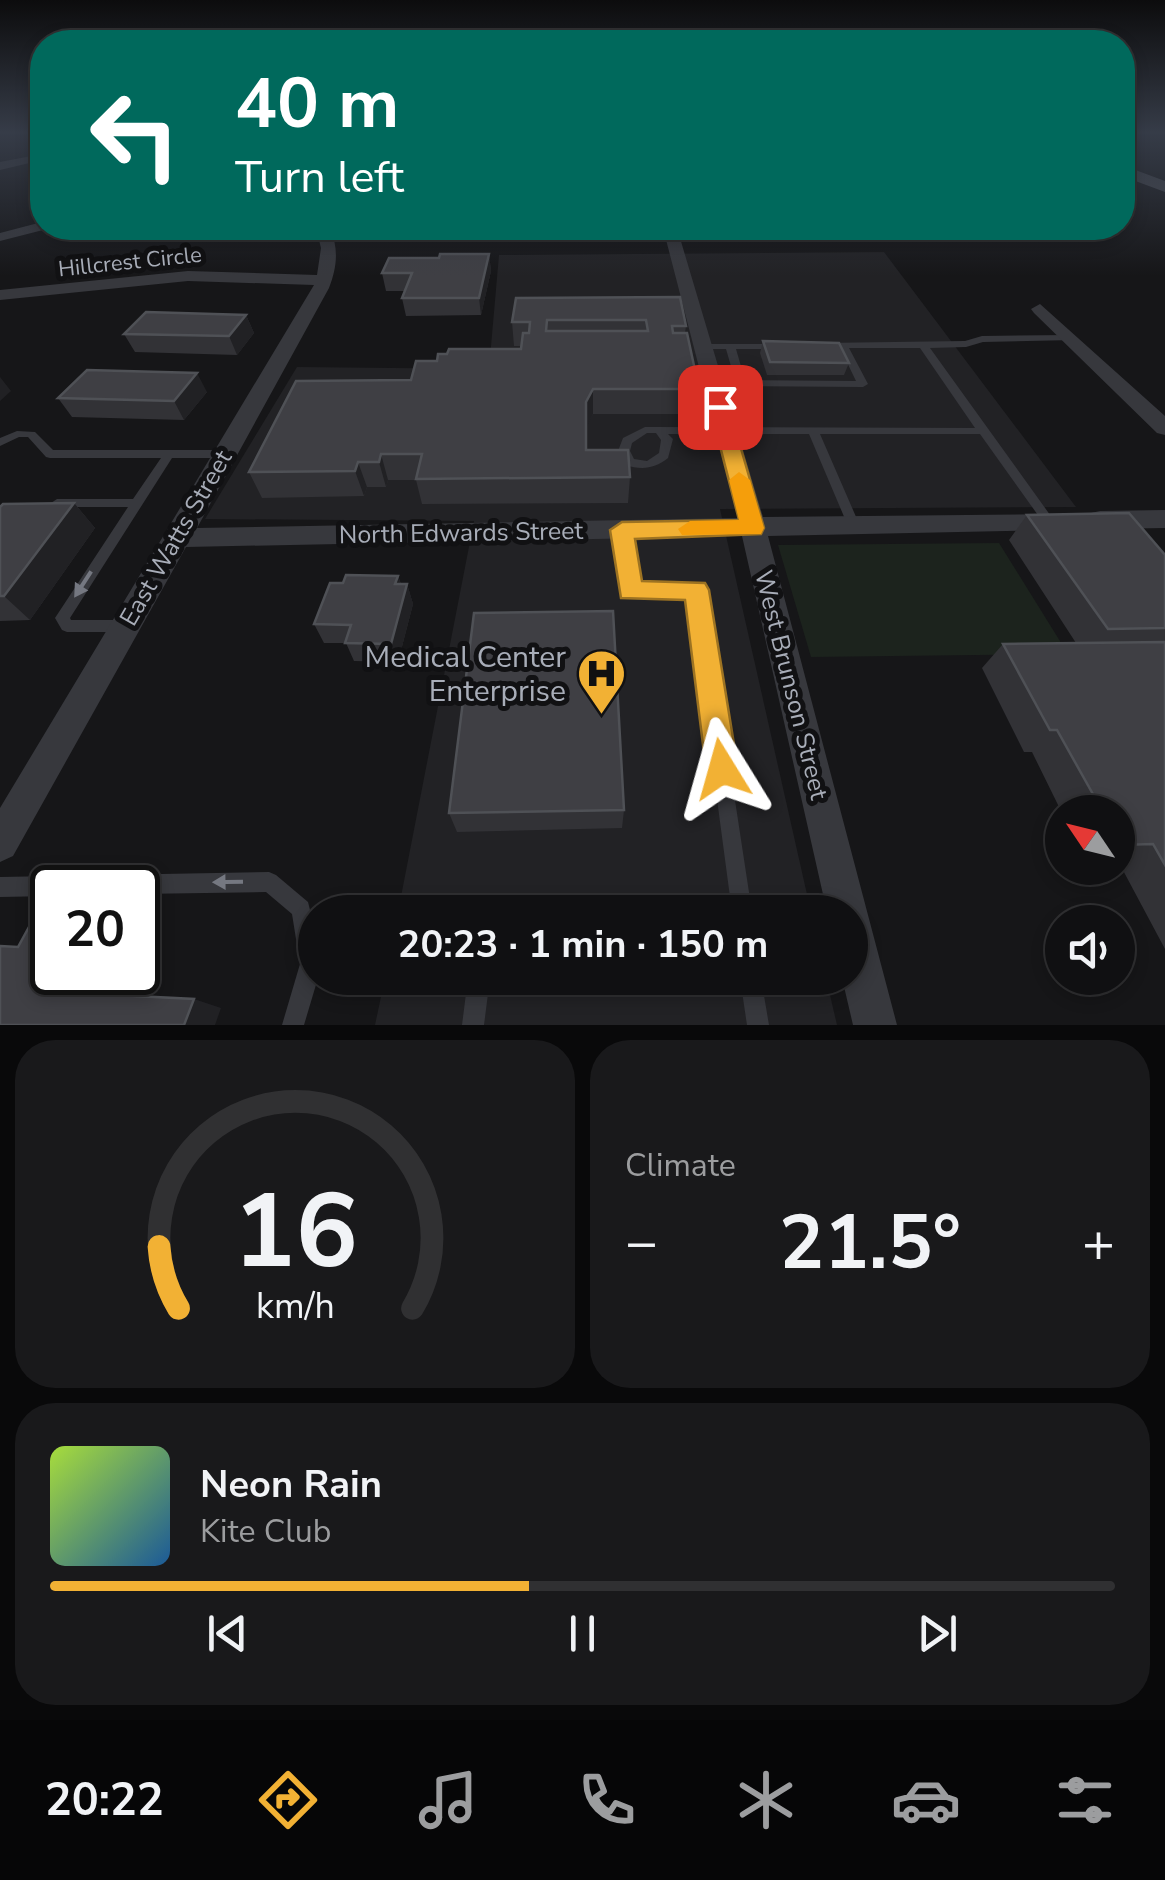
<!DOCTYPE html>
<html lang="en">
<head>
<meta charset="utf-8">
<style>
	:root { --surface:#101012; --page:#19191b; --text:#f1f3f6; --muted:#9c9d9f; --line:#303032; --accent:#f2b134 }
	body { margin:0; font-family:"Nunito Sans",sans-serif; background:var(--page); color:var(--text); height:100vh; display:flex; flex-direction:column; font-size:38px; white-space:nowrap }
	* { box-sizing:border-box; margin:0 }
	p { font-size:32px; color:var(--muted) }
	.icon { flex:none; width:55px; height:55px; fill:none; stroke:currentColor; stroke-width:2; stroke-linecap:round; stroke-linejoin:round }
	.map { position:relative; height:1025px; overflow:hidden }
	.sheet { display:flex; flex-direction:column; gap:15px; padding:15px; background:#09090a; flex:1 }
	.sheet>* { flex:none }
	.hud { position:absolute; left:30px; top:30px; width:1105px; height:210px; border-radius:40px; box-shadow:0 5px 15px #0003,0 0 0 2px var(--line); background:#00695c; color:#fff; overflow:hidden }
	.needle { width:65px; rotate:305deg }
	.controls { position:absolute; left:1045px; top:795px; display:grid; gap:20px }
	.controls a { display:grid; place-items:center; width:90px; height:90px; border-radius:50%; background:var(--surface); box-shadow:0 5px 15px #0003,0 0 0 2px var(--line); font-size:50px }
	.speed { position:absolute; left:30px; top:865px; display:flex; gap:20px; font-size:50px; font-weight:700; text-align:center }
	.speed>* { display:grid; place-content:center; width:130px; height:130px; border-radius:50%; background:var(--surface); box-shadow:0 5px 15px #0003,0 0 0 2px var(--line); line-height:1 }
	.speed .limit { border:5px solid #111; border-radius:15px; background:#fff; color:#111 }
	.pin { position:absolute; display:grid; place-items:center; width:85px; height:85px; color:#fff; margin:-42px; border-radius:20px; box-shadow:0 5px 15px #0006 }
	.me { position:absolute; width:110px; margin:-55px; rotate:352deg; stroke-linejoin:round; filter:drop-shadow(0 0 8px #0008) }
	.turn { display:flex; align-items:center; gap:35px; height:210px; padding:0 40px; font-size:45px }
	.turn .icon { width:130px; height:130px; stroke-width:2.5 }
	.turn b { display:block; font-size:70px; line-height:85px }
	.big { font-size:75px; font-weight:700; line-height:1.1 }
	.sheet .widget { flex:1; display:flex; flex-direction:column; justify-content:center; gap:15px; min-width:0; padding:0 35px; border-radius:40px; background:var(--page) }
	.sheet .dial { align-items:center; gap:0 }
	.dial svg { height:260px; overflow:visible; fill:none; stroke:var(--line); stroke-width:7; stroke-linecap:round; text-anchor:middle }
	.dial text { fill:var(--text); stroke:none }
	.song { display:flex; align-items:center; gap:30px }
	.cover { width:120px; height:120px; border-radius:15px; background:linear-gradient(135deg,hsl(80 70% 55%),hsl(210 70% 35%)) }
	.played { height:10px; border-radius:5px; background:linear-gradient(90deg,var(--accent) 45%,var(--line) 45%) }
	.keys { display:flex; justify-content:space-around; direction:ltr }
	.heat { display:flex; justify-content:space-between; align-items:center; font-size:55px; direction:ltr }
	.sheet .tiles { flex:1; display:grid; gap:15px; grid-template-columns:1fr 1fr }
	.widget:last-child { grid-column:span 2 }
	.trip { position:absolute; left:298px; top:895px; width:570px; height:100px; border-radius:50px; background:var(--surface); box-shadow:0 5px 15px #0003,0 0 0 2px var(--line); font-weight:700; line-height:100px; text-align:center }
	.tab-bar { display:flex; height:160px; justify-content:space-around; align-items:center; background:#060607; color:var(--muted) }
	.tab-bar .icon { width:70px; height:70px }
	.tab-bar .on { color:var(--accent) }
	.tab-bar b { font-size:45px; color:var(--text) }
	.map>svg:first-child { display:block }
	.built { fill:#222225 }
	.green { fill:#1c231d }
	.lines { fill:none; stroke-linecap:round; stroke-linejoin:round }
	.service { fill:#37383d; fill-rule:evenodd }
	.minor { fill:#37383d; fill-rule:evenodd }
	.secondary { fill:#45474d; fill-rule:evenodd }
	.wall { fill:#323236 }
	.shaded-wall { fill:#212124 }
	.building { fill:#3f3f44; stroke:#4f5156; stroke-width:2.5; fill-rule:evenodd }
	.oneway { fill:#757881 }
	.route { fill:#f2b134; stroke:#9d7322; stroke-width:2.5 }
	.slow { fill:#f59e0b }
	.labels { text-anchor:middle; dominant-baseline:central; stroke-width:10; stroke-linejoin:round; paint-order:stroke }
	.far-street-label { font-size:22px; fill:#a8adb8; stroke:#111113 }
	.street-label { font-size:25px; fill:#a8adb8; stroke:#111113 }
	.near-poi-label { font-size:30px; fill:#a8adb8; stroke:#111113; text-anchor:end }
</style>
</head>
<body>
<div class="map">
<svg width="1165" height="1025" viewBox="0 0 1165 1025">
	<rect width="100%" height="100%" fill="#161618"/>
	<path class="built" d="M884 252 1076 507 720 509 811 912H398L474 521 205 519 297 367 489 369 499 255Z
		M385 978H826L837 1025H375Z"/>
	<path class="green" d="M999 543 1068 654 811 657 778 545Z"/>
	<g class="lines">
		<path class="service" d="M1071 335 1076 338 1074 340 983 342 966 347 930 348 1053 519 1055 522 1049 527 1045 525 980 434H820L860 526 859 529H849L848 526 809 434H668L673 439 668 458C654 469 642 470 625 465L618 451 623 438 645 427 975 428 920 348H849L868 384 863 387 713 386 708 383 709 381 735 380 726 349H703L700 348V344H778V348L775 349H736L745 380 856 381 840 348 822 347V343L965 341 982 336ZM647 433H656L661 440 659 453 647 461 634 459 630 451 632 443Z
			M17 431 35 432 53 450H225L231 454 225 458H172L70 618 71 620H122L127 622 129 626 127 630 122 632H67L62 630 55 618 128 507H57L51 503 57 499H133L161 458H50L46 457 28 437H19L0 446V438Z
			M621 525 626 527 627 530 636 585 696 584 701 586 703 590 752 912H732L690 596 630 597 625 595 615 530 616 527Z
			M269 872 276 875 308 902 315 930V978H318L304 1025H282L300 964 292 914 266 892 138 894V888H52V896L0 897V877Z
			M468 978H490L484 1025H462Z
			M740 978H761L769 1025H747Z"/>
		<path class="minor" d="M42 154V160L0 170V162Z
			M42 222 47 229 0 241V233Z
			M316 228H330C339 249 337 267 329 288L197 528 738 518 663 228H677L763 517 1064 514 1068 521 1064 528 1055 530 768 536 897 1025H853L842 978H850V912H827L742 536 186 547 13 856 0 862V808L314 285 188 281 0 300V290L188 271 317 275 321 248Z
			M1040 304 1165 416V435L1157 433 1034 313 1031 309Z
			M1165 510V528L1100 529 1091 527 1087 520 1091 513 1100 511Z"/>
		<path class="secondary" d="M1122 165 1165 181V192L1122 176Z"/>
	</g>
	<path class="wall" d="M489 254 491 271 481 315 406 316 402 298 405 291H386L382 273 439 258Z
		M516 298 686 326 685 333 699 389 695 414H593L586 427V450L630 477 628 503 422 504 416 480H388L386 487H367L364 496 262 498 249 472 411 380 437 361 521 349V346H514L512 322Z
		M246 315 254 333 237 355 135 352 124 334Z
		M763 341 849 363 844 375H767L760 353Z
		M207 392 184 420 72 417 58 398Z
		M74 503 95 528 30 620 0 621V507Z
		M1027 515 1165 555V949L1118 861V812L1062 813 1032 752H1024L982 668 1003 644 1076 643 1009 540Z
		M398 576 401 584H407L413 604 398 662 354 661 346 643H324L314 624 343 583Z
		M624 810 622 828 457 832 449 813Z"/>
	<path class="shaded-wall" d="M489 254 491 271 481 315 479 298Z
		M246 315 254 333 237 355 229 336Z
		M197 373 207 392 184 420 174 401Z
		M0 377 11 391 0 401Z
		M593 389V414L586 428V402Z
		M381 454 388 480 386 487 379 462Z
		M358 462 367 487 364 496 355 471Z
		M74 503 95 528 30 620 4 596Z
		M398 576 404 594 407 584 413 604 398 662 391 644 395 584Z
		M86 972H124L111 1002 76 993Z
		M194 999 221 1008 215 1025H184Z"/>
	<path class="building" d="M440 254H489L479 298H402L412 273H382L389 258H439Z
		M680 297 686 326H672L673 333H687L699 389H593L586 402V450H628L630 477 416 479 422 454H381L379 462H358L355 471 249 472 296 381 411 380 416 361H437L438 354H447L449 349H521L523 333H529L530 322H512L516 298ZM547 320H646L648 331H546Z
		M146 312 246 315 229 336 124 334Z
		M763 341 839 343 849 363 770 362Z
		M87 370 197 373 174 401 58 398Z
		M74 503 4 596H0V507L3 504Z
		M1129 513 1165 555V628L1108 629 1027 515Z
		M346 575 398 576 395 584H407L391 644 345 643 351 625 314 624 330 583H343Z
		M613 611 624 810 449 813 474 613Z
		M1165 642V865L1153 844 1120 845 1118 840V812H1103L1057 730H1050L1003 644Z
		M53 883 93 885 92 888H52V972H86L76 993 194 999 184 1025H0V946L18 947Z"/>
	<defs><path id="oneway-solid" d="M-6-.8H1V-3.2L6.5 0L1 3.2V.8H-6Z" transform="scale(2.5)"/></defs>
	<g class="oneway">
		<use href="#oneway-solid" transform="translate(83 584) rotate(123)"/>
		<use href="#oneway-solid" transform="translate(228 882) rotate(179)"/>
	</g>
	<linearGradient id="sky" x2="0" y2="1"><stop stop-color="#0c0c0d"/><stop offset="0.48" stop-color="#363c48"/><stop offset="1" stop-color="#363c48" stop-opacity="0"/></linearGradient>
	<rect width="1165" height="276" fill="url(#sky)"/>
	<path class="route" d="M720 401 729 407 764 528 761 534 635 539 642 581 705 583 709 590 738 769 733 780 722 785 711 780 706 769 685 600 621 598 610 530 622 522 739 520 710 407Z"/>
	<path class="slow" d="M739 472 750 480 764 528 761 534 682 535 678 529 690 521 739 520 729 480Z"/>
	<defs>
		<symbol id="hospital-pin" viewBox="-11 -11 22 30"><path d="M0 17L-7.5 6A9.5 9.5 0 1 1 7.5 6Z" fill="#f2b134" stroke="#111113"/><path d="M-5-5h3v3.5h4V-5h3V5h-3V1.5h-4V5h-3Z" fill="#111"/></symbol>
	</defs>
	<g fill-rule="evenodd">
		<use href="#hospital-pin" x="574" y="646" width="55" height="75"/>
	</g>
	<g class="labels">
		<g class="far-street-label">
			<text transform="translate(130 262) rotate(-6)">Hillcrest Circle</text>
		</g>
		<g class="street-label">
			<text transform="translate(461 533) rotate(-1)">North Edwards Street</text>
			<text transform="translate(176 538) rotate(-60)">East Watts Street</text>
			<text transform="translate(791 685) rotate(76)">West Brunson Street</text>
		</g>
		<g class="near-poi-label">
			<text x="566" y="657">Medical Center<tspan x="566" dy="34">Enterprise</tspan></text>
		</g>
	</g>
</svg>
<div class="controls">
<a><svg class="needle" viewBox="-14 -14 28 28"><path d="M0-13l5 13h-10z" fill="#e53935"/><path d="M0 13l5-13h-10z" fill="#9c9d9f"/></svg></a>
<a><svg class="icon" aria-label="sound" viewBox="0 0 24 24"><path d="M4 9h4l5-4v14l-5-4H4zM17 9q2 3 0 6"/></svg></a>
</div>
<div class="speed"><div class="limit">20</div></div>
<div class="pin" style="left:720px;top:407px;background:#d93025"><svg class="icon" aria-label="arrive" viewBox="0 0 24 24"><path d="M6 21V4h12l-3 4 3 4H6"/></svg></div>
<svg class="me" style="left:722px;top:769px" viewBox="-20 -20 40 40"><path d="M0-17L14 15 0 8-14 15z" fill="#f2b134" stroke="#fff" stroke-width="4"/></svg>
<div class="trip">20:23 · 1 min · 150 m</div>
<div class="hud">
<div class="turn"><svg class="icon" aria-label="left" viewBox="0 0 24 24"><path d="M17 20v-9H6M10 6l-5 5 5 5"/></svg><div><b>40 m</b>Turn left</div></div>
</div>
</div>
<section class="sheet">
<div class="tiles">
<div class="widget dial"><svg viewBox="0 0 100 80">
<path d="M14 69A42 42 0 1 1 86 69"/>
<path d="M14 69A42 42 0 0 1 8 50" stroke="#f2b134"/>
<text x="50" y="56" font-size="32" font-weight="700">16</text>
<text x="50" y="72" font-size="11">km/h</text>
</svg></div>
<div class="widget"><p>Climate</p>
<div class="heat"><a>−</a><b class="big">21.5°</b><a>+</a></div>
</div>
<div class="widget">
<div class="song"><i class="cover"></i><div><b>Neon Rain</b><p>Kite Club</p></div></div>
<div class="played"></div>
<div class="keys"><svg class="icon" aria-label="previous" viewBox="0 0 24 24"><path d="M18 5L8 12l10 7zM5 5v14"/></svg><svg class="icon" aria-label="pause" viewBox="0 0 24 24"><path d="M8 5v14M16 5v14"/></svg><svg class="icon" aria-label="next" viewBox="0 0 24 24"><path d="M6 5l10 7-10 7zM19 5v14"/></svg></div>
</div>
</div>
</section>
<nav class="tab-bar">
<b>20:22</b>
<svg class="icon on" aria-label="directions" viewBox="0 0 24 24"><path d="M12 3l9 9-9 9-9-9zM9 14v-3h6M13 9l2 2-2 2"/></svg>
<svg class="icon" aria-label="music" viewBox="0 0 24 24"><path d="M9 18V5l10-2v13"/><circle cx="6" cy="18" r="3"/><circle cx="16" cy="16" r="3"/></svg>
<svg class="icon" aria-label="phone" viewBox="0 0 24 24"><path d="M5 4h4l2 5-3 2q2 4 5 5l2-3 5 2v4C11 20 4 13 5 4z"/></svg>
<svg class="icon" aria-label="climate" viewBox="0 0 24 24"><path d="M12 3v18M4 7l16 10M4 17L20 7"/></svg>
<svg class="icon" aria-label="car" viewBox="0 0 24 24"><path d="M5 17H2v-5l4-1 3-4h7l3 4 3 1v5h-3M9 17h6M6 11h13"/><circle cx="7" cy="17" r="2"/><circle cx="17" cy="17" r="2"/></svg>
<svg class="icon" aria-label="filters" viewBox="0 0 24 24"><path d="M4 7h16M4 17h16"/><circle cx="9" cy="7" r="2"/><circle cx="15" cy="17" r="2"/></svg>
</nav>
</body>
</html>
